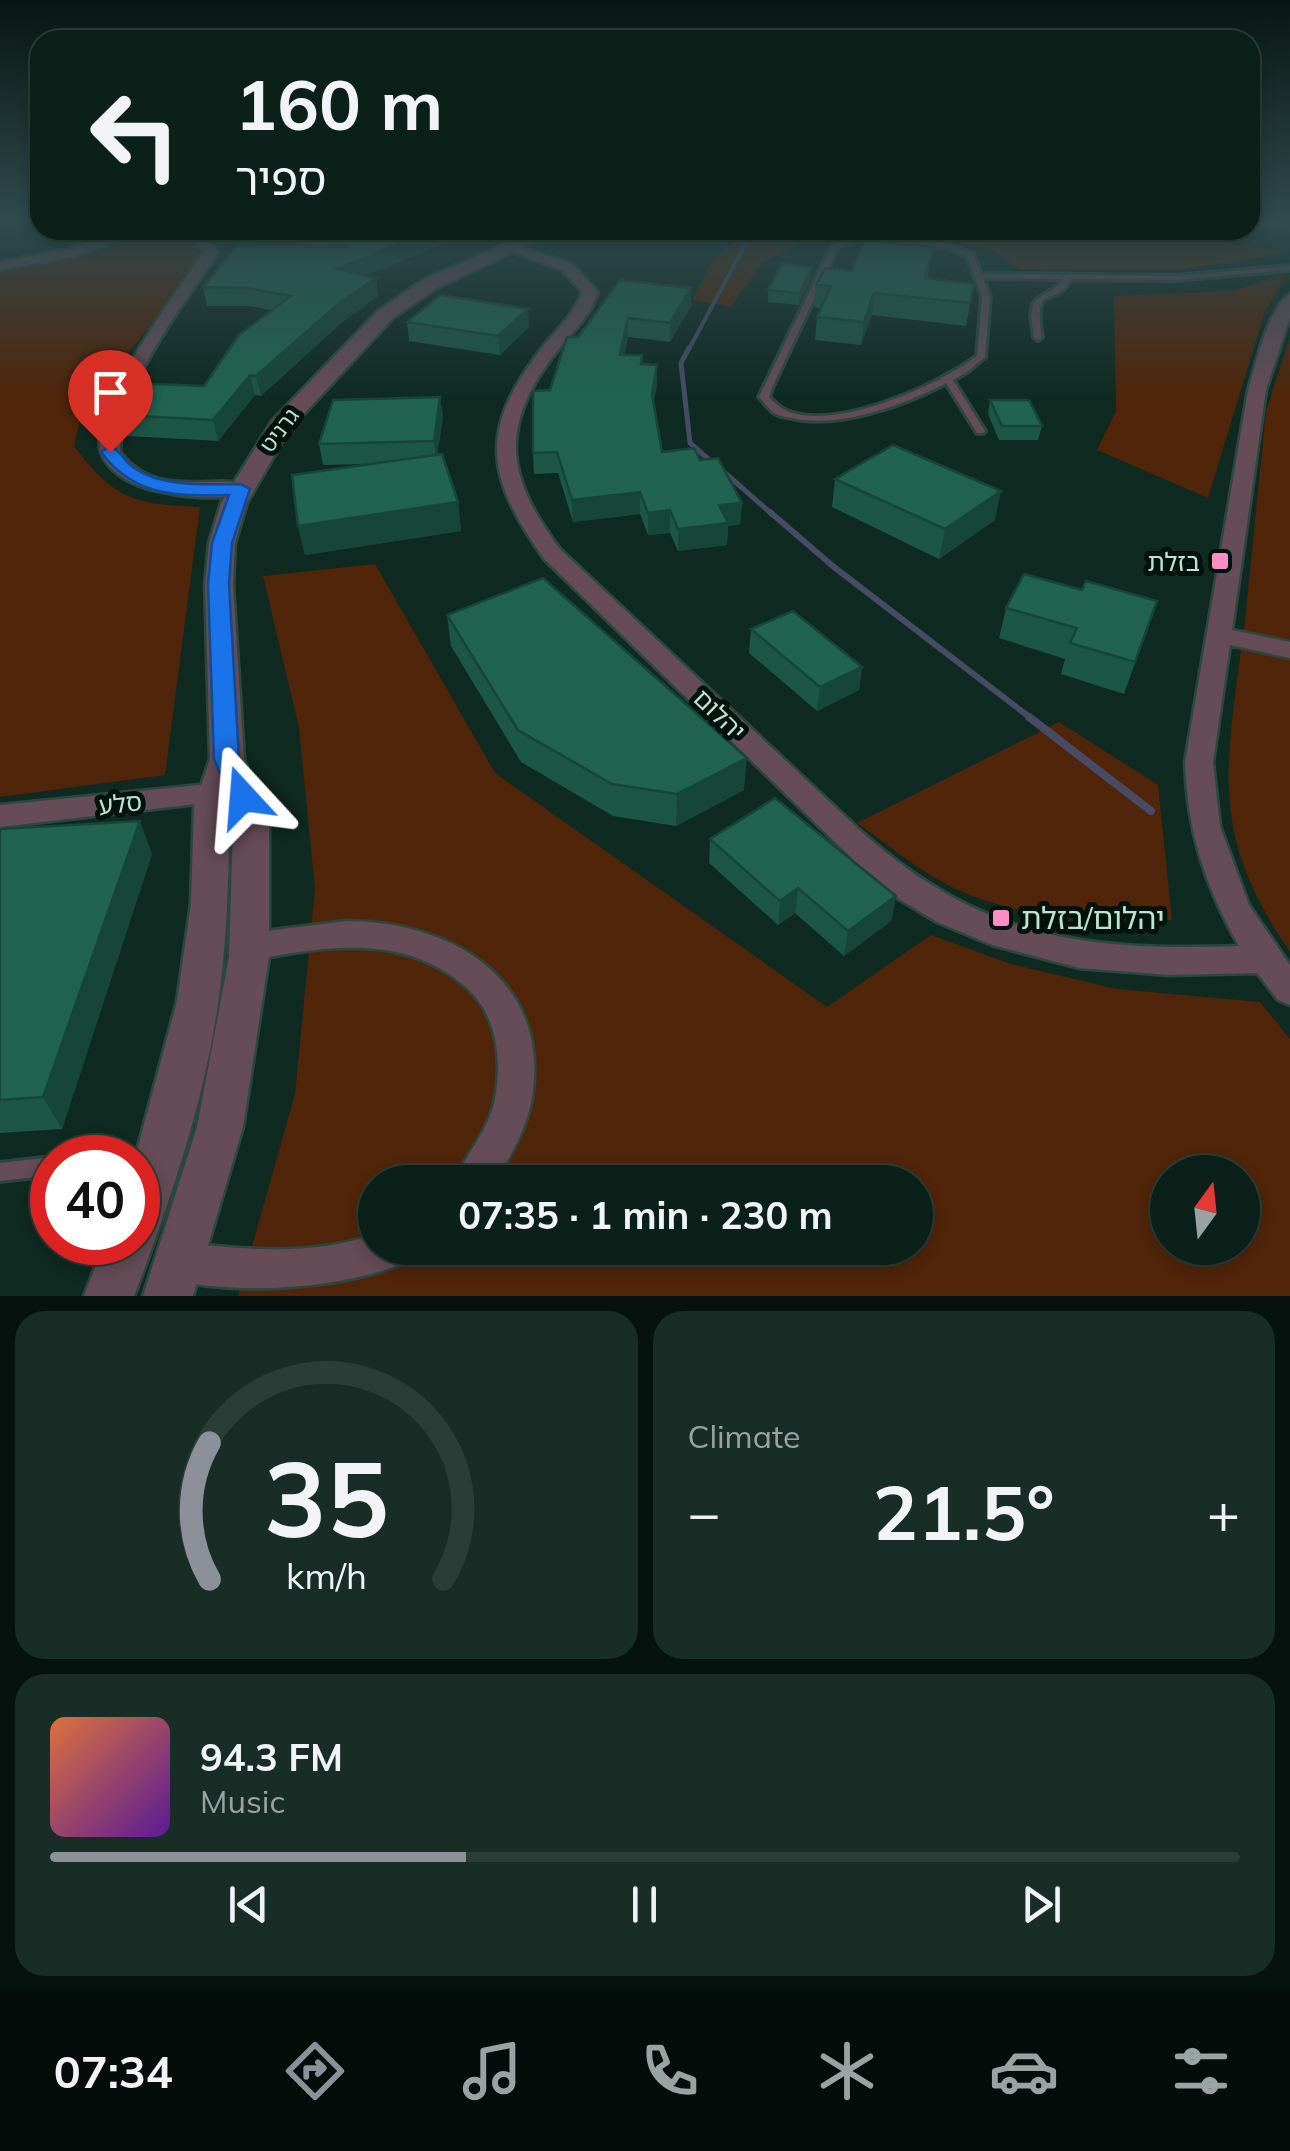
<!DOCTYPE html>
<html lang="en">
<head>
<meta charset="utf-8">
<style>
	:root { --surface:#0a2019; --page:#182d26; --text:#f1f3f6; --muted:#99a3a2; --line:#2a3e38; --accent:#8c9099 }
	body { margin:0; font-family:Mulish,"Noto Sans Hebrew",sans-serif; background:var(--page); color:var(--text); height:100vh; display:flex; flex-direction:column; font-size:38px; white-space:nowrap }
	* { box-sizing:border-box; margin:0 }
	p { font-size:32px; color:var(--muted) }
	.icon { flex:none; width:55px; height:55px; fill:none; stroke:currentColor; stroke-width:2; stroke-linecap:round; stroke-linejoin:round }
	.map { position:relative; height:1296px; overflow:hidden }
	.panel { display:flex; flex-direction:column; gap:15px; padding:15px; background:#06120e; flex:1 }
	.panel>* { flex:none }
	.top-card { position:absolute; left:30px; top:30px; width:1230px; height:210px; border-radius:30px; box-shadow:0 5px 15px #0003,0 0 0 2px var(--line); background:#0a2019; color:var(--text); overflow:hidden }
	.needle { width:65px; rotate:15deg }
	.fabs { position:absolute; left:1150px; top:1155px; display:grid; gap:20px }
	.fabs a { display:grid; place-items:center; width:110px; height:110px; border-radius:50%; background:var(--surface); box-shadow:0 5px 15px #0003,0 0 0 2px var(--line); font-size:50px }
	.speed { position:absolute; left:30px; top:1135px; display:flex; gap:20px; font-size:50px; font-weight:700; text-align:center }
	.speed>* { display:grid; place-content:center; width:130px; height:130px; border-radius:50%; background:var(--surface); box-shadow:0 5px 15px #0003,0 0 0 2px var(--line); line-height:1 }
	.speed .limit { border:15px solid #d22; background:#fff; color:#111 }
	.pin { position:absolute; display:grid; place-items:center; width:85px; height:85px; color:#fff; margin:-102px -42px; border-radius:50% 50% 50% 0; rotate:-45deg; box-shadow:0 0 10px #0007 }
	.pin .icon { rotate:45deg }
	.me { position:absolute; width:110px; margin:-55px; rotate:341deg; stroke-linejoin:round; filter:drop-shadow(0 0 8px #0008) }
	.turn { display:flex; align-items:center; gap:35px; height:210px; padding:0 40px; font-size:45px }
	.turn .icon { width:130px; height:130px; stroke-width:2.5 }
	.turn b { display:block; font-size:70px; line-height:85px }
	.big { font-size:75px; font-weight:700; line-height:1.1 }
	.panel .tile { flex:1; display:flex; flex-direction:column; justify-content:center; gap:15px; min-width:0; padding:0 35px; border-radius:30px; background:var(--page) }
	.panel .dial { align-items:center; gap:0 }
	.dial svg { height:260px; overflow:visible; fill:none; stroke:var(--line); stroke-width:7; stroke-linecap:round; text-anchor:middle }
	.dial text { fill:var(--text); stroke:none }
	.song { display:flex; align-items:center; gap:30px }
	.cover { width:120px; height:120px; border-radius:15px; background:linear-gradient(135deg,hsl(20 70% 55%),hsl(270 70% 35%)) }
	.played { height:10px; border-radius:5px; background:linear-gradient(90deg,var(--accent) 35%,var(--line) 35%) }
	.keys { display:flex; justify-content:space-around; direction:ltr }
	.heat { display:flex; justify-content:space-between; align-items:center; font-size:55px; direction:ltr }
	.panel .tiles { flex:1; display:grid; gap:15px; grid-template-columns:1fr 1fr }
	.tile:last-child { grid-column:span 2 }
	.trip { position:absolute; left:358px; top:1165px; width:575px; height:100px; border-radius:50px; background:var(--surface); box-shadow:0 5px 15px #0003,0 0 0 2px var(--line); font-weight:700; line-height:100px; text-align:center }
	.tabs { display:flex; height:160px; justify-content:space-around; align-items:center; background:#040d0a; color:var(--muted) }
	.tabs .icon { width:70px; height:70px }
	.tabs .current { color:var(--accent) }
	.tabs b { font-size:45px; color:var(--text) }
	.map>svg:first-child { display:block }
	.green { fill:#50250a; fill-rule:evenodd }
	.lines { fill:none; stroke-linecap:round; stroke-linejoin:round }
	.stream-far3 { stroke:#474b65; stroke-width:4 }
	.stream-far2 { stroke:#474b65; stroke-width:5 }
	.stream-far1 { stroke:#474b65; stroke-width:6 }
	.stream { stroke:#474b65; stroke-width:8 }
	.service-casing { stroke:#2a483e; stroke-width:6 }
	.minor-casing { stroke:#2a483e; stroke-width:5 }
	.tertiary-casing { stroke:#2a483e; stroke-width:5 }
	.service { fill:#654c57; fill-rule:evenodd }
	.minor { fill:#654c57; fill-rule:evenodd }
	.tertiary { fill:#654c57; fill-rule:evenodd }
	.wall { fill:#1c5644 }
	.shaded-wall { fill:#164637 }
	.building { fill:#20644f; stroke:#164637; stroke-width:2.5 }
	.route { fill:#1a73e8; stroke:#114b97; stroke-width:2.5 }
	.poi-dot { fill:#fa8fc6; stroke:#00120b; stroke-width:4 }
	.labels { text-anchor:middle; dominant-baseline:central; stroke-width:10; stroke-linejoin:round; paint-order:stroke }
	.far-street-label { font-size:22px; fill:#bbe4d4; stroke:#00120b }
	.poi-label { font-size:25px; fill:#bbe4d4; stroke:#00120b; text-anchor:end }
	.street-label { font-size:25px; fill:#bbe4d4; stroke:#00120b }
	.near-poi-label { font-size:30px; fill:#bbe4d4; stroke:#00120b; text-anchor:start }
</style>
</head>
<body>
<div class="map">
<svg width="1290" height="1296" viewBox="0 0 1290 1296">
	<rect width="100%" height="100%" fill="#0e2a21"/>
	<path class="green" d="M751 230H824L762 263 731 307 692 300 714 258Z
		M828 230H1050L1164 243 1187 238 1290 252 1186 269H1020L993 250 947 239Z
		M154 232 197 243 201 259 81 415 74 446C115 500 134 504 200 507L165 775 0 797V270L97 252Z
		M1287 274 1265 311 1208 498 1097 450 1116 411 1114 296 1232 291Z
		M1290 338V640L1244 631 1266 411Z
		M375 564 495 773 827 1007 931 935 1011 964 1117 989 1260 1002 1290 1039V1296H238L295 1094 315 889 299 728 263 576ZM1168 1172H1242V1248H1168ZM375 1182H915V1248H375Z
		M1241 650 1290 660V952C1213 839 1224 779 1241 650Z
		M1059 722 1158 785 1172 920C1105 928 1007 916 946 884 915 868 886 843 857 823Z"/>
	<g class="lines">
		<path class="stream-far3" d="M688 351 753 230"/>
		<path class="stream-far2" d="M689 348 681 363 690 443 714 464
			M724 472 773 515"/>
		<path class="stream-far1" d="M770 512 834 567 1032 719"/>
		<path class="stream" d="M1029 717 1151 811"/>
		<defs>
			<path id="service" d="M865 235 947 244 973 253 981 274 1175 276 1290 266V270L1175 280 1071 279C1056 309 1032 280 1042 337L1038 340 1034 337 1031 316 1033 304C1041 293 1058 290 1063 279L983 278 990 297 985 357 967 372 953 380 985 431 983 433H977L946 383C905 405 838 429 792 418 787 417 781 417 776 414 770 411 764 402 759 397L832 245ZM865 239 946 248 967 256 982 297 977 356C937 386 836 431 787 411 780 408 774 402 769 397L772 388 839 246Z
				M52 1157 54 1158H52V1175L0 1181V1163Z"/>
			<path id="minor" d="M127 230H148L76 256 0 270V262L68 249Z
				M165 230C189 230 203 233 218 252 180 311 122 379 120 452 161 506 227 467 250 489L247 493C217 501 179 497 149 489 131 484 108 472 101 453 86 413 179 288 204 252L195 242Z
				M512 243 572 264 598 292C590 318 570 334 554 355 498 429 507 478 560 549L864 834C984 939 1084 951 1239 946 1205 887 1187 830 1185 762L1248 390C1255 367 1269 305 1290 294V317L1266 390 1232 630 1290 642V658L1230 645 1213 762 1220 826 1249 905 1290 965V1005L1278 1000 1257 973 1169 975 1079 968 992 945 937 922 894 896 868 874 544 559C486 477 478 431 541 349 556 330 574 315 582 292L562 270 507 250V244Z
				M229 782 239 785 243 792 239 799 0 827V805Z
				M346 921C452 921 551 980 532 1098 527 1128 510 1157 495 1182H454C466 1154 489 1130 495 1099 502 1061 498 1018 469 990 407 932 325 946 249 961L237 957 233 947 237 937 249 933Z
				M375 1234V1248H412L406 1262C341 1290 233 1296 165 1278L159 1263 165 1248 180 1242C244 1250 313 1256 375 1234Z"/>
			<path id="tertiary" d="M1250 219H1290V229L1250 225Z
				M537 230H559L437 288 393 318 289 430 247 503 235 543 233 584 244 759 269 826V957L243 1127 193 1296H143L197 1127 229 957 233 826 229 815C229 876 227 937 219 997 205 1100 170 1202 134 1296H84L105 1242H138L135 1158 177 1001 191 903 194 806 210 759 205 584 209 543 221 503 272 421 379 310 423 280Z"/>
		</defs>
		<use href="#service" class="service-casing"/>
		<use href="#minor" class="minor-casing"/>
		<use href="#tertiary" class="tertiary-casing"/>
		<use href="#service" class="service"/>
		<use href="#minor" class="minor"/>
		<use href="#tertiary" class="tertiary"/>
	</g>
	<path class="wall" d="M273 230H474L365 276 376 278 378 296 341 323 261 396 255 395 218 441 128 436 121 415 204 386 272 310 250 306H207L203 287 311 247Z
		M933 247 927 279 974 284 966 326 872 315 861 345 815 340 817 317 821 308 814 307 816 285 852 271Z
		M812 267 811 279 799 305 768 302V290Z
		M620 280 691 306 670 342 628 337 624 355 642 364 657 365V385L653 404 662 452 700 460 742 503 740 524 728 526 727 545 678 551 670 533 648 535 640 514 573 522 558 473 534 474 533 453 550 390Z
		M407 322 529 327 500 355 409 341Z
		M440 397 443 418 437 454 458 502 461 531 305 555 298 526 367 464 323 465 319 444Z
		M990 400 1042 426 1038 440H999L988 414Z
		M835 479 995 520 939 559 832 507Z
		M1082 590 1157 601 1124 694 1061 674 1065 659 999 638 1006 608Z
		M447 615 744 790 676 826 613 816 521 762 451 646Z
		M751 629 862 667 859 690 817 711 749 653Z
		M0 829 152 854 62 1129 0 1133Z
		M710 839 896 896 891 921 844 956 795 913 778 925 709 863Z"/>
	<path class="shaded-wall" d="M431 230H474L340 287 337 269Z
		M812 267 811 279 799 305 800 293Z
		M376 278 378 296 341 323 261 396 256 376 338 304Z
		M691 288V306L670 342V323Z
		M874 293 872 315 861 345 864 322Z
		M528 309 529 327 500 355 498 336Z
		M628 318V337L620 374V355Z
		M657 365V385L651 414 652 394Z
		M250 375 255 395 218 441 213 420Z
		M440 397 443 418 436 462 434 441Z
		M1001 491 995 520 939 559 945 529Z
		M640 492V514L573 522 572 500Z
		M458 502 461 531 305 555 298 526Z
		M742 503 740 524 728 526 727 545 678 551V529L719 505Z
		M670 510V533L648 535V513Z
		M862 667 859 690 817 711 820 687Z
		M747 758 744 790 676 826 677 794Z
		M140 821 152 854 62 1129 43 1097Z
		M798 888 795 913 778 925 780 901Z
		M896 896 891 921 844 956 848 931Z"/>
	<path class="building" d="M308 230H431L337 269 376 278 338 304 256 376 250 375 213 420 121 415 152 384 204 386 239 335 291 296 246 288 203 287 237 246 348 247Z
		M864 240 933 247 925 278 974 284 970 303 874 293 864 322 817 317 831 286 816 285 825 268 852 271Z
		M782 264 812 267 800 293 768 290Z
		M620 280 691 288 670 323 628 318 620 355H642L641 364 657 365 652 394 662 452 694 448 700 460 718 458 742 503 719 505 728 523 678 529 670 510 648 513 640 492 572 500 557 452 533 453V391L550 390 567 337H578Z
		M440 295 528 309 498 336 407 322Z
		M440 397 434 441 319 444 333 400Z
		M990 400H1029L1042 426H1002Z
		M893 445 1001 491 945 529 835 479Z
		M442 454 458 502 298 526 292 475Z
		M1024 574 1082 590 1086 581 1157 601 1135 662 1070 643 1077 628 1006 608Z
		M543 578 747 758 677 794 612 784 518 730 447 615Z
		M793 611 862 667 820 687 751 629Z
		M775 798 896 896 848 931 798 888 780 901 710 839Z
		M140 821 43 1097 0 1100V829Z"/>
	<linearGradient id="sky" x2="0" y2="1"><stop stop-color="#081712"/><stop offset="0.55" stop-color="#304a4e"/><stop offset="1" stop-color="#304a4e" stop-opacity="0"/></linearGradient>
	<rect width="1290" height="400" fill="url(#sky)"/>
	<path class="route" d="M110 446C122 451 124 462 134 468 163 488 207 484 240 484L250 489 232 543 229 584 239 759 256 797 252 804H233L214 759 208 584 212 543 229 495C177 496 134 497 101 452Z"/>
	<g class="poi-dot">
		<rect x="1210" y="551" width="20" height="20" rx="5"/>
		<rect x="991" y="908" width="20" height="20" rx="5"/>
	</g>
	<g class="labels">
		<g class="far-street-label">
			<text transform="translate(279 430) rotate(-53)">גרניט</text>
		</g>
		<g class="poi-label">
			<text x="1200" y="561">בזלת</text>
		</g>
		<g class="street-label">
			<text transform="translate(720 714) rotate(44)">יהלום</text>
			<text transform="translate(120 803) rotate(-6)">סלע</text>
		</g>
		<g class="near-poi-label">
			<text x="1021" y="918">יהלום/בזלת</text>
		</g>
	</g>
</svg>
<div class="fabs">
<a><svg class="needle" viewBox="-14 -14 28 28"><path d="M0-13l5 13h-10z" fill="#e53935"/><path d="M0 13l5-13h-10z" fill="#99a3a2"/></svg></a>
</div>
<div class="speed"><div class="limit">40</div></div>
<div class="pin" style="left:110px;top:452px;background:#d93025"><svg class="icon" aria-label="arrive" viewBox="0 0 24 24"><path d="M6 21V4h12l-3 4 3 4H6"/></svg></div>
<svg class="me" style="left:243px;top:797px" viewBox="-20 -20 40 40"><path d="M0-17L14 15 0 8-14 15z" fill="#1a73e8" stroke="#fff" stroke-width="4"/></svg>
<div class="trip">07:35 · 1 min · 230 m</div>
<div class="top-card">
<div class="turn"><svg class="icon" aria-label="left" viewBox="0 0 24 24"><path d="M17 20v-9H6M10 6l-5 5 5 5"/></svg><div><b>160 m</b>ספיר</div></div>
</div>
</div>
<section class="panel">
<div class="tiles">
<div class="tile dial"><svg viewBox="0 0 100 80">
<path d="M14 69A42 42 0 1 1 86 69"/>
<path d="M14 69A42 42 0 0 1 14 27" stroke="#8c9099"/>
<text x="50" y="56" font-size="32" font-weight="700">35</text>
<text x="50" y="72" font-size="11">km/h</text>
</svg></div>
<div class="tile"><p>Climate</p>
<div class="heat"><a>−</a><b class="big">21.5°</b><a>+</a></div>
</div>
<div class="tile">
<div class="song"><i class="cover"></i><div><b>94.3 FM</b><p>Music</p></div></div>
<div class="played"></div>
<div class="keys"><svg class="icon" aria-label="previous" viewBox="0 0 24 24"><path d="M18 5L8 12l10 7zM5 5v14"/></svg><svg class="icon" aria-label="pause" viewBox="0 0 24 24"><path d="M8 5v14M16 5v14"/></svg><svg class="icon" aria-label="next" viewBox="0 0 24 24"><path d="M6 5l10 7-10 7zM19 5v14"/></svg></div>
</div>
</div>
</section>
<nav class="tabs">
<b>07:34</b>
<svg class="icon current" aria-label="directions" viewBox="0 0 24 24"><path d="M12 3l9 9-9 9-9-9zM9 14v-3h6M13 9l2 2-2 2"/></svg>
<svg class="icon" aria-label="music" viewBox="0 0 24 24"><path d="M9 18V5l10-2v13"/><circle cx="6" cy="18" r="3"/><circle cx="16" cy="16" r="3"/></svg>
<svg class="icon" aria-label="phone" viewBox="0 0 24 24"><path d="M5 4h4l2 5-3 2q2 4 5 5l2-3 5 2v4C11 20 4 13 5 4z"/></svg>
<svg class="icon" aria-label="climate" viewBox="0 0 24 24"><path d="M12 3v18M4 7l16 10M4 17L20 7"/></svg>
<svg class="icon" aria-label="car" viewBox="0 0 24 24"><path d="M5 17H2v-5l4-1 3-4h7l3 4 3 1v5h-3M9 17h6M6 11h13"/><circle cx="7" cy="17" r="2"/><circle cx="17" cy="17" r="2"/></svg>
<svg class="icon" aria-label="filters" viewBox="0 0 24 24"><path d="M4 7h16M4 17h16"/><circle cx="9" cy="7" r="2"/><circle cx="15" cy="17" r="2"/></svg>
</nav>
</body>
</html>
